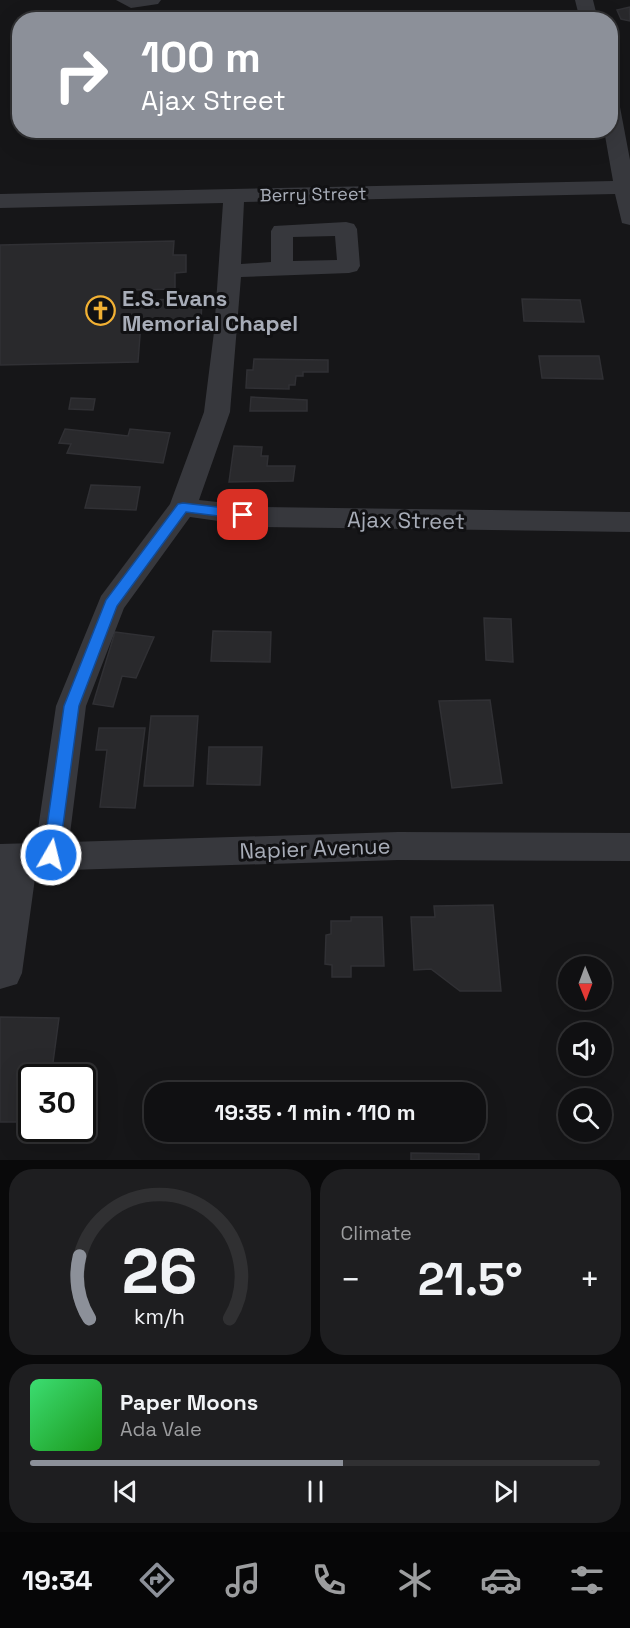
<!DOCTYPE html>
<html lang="en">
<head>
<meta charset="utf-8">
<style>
	:root { --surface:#101012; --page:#1e1e20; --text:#f1f3f6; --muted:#9c9d9f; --line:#303032; --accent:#8c9099 }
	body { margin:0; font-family:"Space Grotesk",sans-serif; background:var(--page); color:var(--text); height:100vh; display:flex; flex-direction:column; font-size:22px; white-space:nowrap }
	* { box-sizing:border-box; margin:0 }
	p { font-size:20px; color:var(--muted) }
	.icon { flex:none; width:33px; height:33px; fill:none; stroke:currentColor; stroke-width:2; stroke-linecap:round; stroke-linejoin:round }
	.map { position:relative; height:1160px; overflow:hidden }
	.sheet { display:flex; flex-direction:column; gap:9px; padding:9px; background:#09090a; flex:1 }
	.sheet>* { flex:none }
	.hud { position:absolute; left:12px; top:12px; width:606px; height:126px; border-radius:24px; box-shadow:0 6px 24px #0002,0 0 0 2px var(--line); background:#8c9099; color:#fff; overflow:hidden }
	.needle { width:39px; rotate:179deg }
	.buttons { position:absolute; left:558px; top:956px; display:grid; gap:12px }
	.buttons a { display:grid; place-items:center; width:54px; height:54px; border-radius:50%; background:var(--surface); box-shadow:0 6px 24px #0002,0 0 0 2px var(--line); font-size:30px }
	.speed { position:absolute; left:18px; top:1064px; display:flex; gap:12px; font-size:30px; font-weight:700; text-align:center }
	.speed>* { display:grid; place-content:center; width:78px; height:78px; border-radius:50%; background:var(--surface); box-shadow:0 6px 24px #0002,0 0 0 2px var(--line); line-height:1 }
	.speed .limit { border:3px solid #111; border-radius:9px; background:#fff; color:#111 }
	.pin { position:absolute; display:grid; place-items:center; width:51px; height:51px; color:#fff; margin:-26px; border-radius:12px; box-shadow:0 3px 9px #0006 }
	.me { position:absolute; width:66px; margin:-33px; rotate:8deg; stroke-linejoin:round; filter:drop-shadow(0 0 4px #0008) }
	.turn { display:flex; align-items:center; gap:21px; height:126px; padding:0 30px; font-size:27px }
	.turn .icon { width:78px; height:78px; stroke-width:2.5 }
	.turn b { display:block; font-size:42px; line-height:51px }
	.big { font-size:45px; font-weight:600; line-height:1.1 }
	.sheet .widget { flex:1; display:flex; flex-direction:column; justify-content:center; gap:9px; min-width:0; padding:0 21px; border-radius:24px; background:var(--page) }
	.sheet .dial { align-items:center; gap:0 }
	.dial svg { height:156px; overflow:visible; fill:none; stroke:var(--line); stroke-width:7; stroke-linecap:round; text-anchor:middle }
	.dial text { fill:var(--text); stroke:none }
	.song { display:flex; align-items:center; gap:18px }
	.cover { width:72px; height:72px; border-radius:9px; background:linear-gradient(135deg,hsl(140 70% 55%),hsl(120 70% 35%)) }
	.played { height:6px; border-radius:3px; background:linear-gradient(90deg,var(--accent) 55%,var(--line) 55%) }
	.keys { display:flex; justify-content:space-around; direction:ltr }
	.heat { display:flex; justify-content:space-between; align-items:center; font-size:33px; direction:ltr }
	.sheet .tiles { flex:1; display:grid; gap:9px; grid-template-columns:1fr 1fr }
	.widget:last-child { grid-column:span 2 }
	.trip { position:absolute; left:144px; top:1082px; width:342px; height:60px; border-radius:24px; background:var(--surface); box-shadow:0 6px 24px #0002,0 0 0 2px var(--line); font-weight:600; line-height:60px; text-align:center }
	.dock { display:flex; height:96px; justify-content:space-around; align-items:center; background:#060607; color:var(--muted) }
	.dock .icon { width:42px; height:42px }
	.dock .selected { color:var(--accent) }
	.dock b { font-size:27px; color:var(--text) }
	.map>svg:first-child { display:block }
	.building { fill:#29292c; stroke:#303034; stroke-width:1.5 }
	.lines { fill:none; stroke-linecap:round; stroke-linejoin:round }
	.minor { fill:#37383d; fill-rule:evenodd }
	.route { fill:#1a73e8; stroke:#114b97; stroke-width:1.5 }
	.labels { text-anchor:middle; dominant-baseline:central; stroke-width:6; stroke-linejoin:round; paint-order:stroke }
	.far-street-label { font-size:18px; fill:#a8adb8; stroke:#111113 }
	.poi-label { font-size:22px; font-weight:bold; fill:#a8adb8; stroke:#111113; text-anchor:start }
	.street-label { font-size:22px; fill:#a8adb8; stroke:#111113 }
</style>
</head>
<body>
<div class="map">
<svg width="630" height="1160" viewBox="0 0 630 1160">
	<rect width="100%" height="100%" fill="#161618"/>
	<path class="building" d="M630 7V21L621 19 617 10Z
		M174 241 173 255H186V272L175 273V289L132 290 131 300 202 299 201 321 141 322 138 362 0 365V245Z
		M522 299 580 300 584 322 524 321Z
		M539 356H599L603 379 542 378Z
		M254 359 328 360V372H303V376H296L295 385H289V389L246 388 247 370H253Z
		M251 397 307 400V411H250Z
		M71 398 95 399 93 410 69 409Z
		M65 429 128 436 130 429 170 433 163 463 67 453 71 444 59 443Z
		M234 446 262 447 261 456H268L267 466H295L293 481 229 482Z
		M91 485 140 487 136 510 85 508Z
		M484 618 511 619 513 662 486 660Z
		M213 631 271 632 270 662 211 661Z
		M115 632 154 637 136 678 122 676 113 707 93 704Z
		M490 700 502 783 452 788 439 701Z
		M151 716H198L193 786H144Z
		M99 728H145L135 808 100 807 107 750H96Z
		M209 747H262L260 785 207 784Z
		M493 905 501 991H460L431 969 414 970 411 917H435L434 906Z
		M351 917H382L384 966H351V977H332V965L325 964 326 935 331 934V921H351Z
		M0 1017 59 1018 51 1077H32V1122H0Z
		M411 1153 479 1154V1160H411Z"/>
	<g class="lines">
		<path class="minor" d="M116 0H161L158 4 131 8Z
			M575 0H593L598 20H580Z
			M610 101 620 107 630 160V225L622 223 615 194 244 202 241 264 271 262V231L274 226 346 222 354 224 357 229 360 266 357 271 349 273 241 277 230 412 199 500 262 507 630 512V532L262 527 190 517 124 608 86 706 69 842 398 832 630 833V861L398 860 36 871 22 973 17 984 0 989V844L36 843 56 706 101 596 170 504 204 412 214 332 223 203 0 208V194L613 181 604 130H610ZM335 236 337 260 293 261V237Z"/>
	</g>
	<path class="route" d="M183 503 243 510 249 515 243 519 186 512 117 606 79 706 59 855 57 860H45L43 855 64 706 106 600 178 504Z"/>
	<defs>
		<symbol id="church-ring" viewBox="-11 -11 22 22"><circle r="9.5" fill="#111113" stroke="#f2b134" stroke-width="1.5"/><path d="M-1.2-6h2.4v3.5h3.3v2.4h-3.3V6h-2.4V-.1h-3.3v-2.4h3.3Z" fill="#f2b134"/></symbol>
	</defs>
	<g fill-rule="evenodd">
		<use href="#church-ring" x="84" y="294" width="33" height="33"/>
	</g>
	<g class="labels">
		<g class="far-street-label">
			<text transform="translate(313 194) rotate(-1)">Berry Street</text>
		</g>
		<g class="poi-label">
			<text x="122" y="298">E.S. Evans<tspan x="122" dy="25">Memorial Chapel</tspan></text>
		</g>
		<g class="street-label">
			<text transform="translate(406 520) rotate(1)">Ajax Street</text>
			<text transform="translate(315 848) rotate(-2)">Napier Avenue</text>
		</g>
	</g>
</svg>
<div class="buttons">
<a><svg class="needle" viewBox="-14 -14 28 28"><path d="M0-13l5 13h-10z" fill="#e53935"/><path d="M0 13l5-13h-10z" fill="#9c9d9f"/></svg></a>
<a><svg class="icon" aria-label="sound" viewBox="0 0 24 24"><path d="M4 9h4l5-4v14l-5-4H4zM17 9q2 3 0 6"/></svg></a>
<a><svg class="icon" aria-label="search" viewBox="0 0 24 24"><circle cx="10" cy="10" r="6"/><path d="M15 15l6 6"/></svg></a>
</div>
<div class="speed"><div class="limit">30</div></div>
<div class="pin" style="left:243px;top:515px;background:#d93025"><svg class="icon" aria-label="arrive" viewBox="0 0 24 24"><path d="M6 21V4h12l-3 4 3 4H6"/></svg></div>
<svg class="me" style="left:51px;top:855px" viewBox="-20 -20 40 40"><circle r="17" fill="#1a73e8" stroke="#fff" stroke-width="3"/><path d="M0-11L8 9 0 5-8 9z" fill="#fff"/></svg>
<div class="trip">19:35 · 1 min · 110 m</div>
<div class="hud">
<div class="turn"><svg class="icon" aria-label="right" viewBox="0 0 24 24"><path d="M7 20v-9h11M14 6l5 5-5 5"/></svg><div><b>100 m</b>Ajax Street</div></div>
</div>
</div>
<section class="sheet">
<div class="tiles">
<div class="widget dial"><svg viewBox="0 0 100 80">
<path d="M14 69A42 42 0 1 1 86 69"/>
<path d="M14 69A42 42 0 0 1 9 37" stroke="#8c9099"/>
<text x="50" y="56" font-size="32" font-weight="700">26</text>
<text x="50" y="72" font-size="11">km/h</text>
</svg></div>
<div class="widget"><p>Climate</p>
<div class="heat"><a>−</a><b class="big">21.5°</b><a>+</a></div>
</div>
<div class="widget">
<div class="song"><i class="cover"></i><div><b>Paper Moons</b><p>Ada Vale</p></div></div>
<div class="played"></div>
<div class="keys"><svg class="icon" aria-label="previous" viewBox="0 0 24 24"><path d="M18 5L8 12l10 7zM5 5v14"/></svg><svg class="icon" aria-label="pause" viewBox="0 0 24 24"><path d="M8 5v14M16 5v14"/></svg><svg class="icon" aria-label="next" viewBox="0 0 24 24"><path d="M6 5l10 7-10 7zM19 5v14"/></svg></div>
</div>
</div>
</section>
<nav class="dock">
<b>19:34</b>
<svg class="icon selected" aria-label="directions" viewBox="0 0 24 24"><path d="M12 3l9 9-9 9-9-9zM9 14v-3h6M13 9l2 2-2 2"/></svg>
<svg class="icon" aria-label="music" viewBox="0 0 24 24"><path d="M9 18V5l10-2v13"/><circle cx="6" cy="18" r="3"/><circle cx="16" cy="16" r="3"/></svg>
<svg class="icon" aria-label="phone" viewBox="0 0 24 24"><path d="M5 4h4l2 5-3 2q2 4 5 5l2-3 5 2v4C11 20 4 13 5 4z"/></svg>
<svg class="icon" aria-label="climate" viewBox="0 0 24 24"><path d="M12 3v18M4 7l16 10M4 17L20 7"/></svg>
<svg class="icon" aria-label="car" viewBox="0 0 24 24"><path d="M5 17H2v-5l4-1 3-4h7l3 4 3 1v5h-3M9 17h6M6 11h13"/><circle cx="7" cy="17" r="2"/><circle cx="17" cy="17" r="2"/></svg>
<svg class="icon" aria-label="filters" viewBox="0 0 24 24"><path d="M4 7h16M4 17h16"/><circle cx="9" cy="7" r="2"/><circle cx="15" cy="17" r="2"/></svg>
</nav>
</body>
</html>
